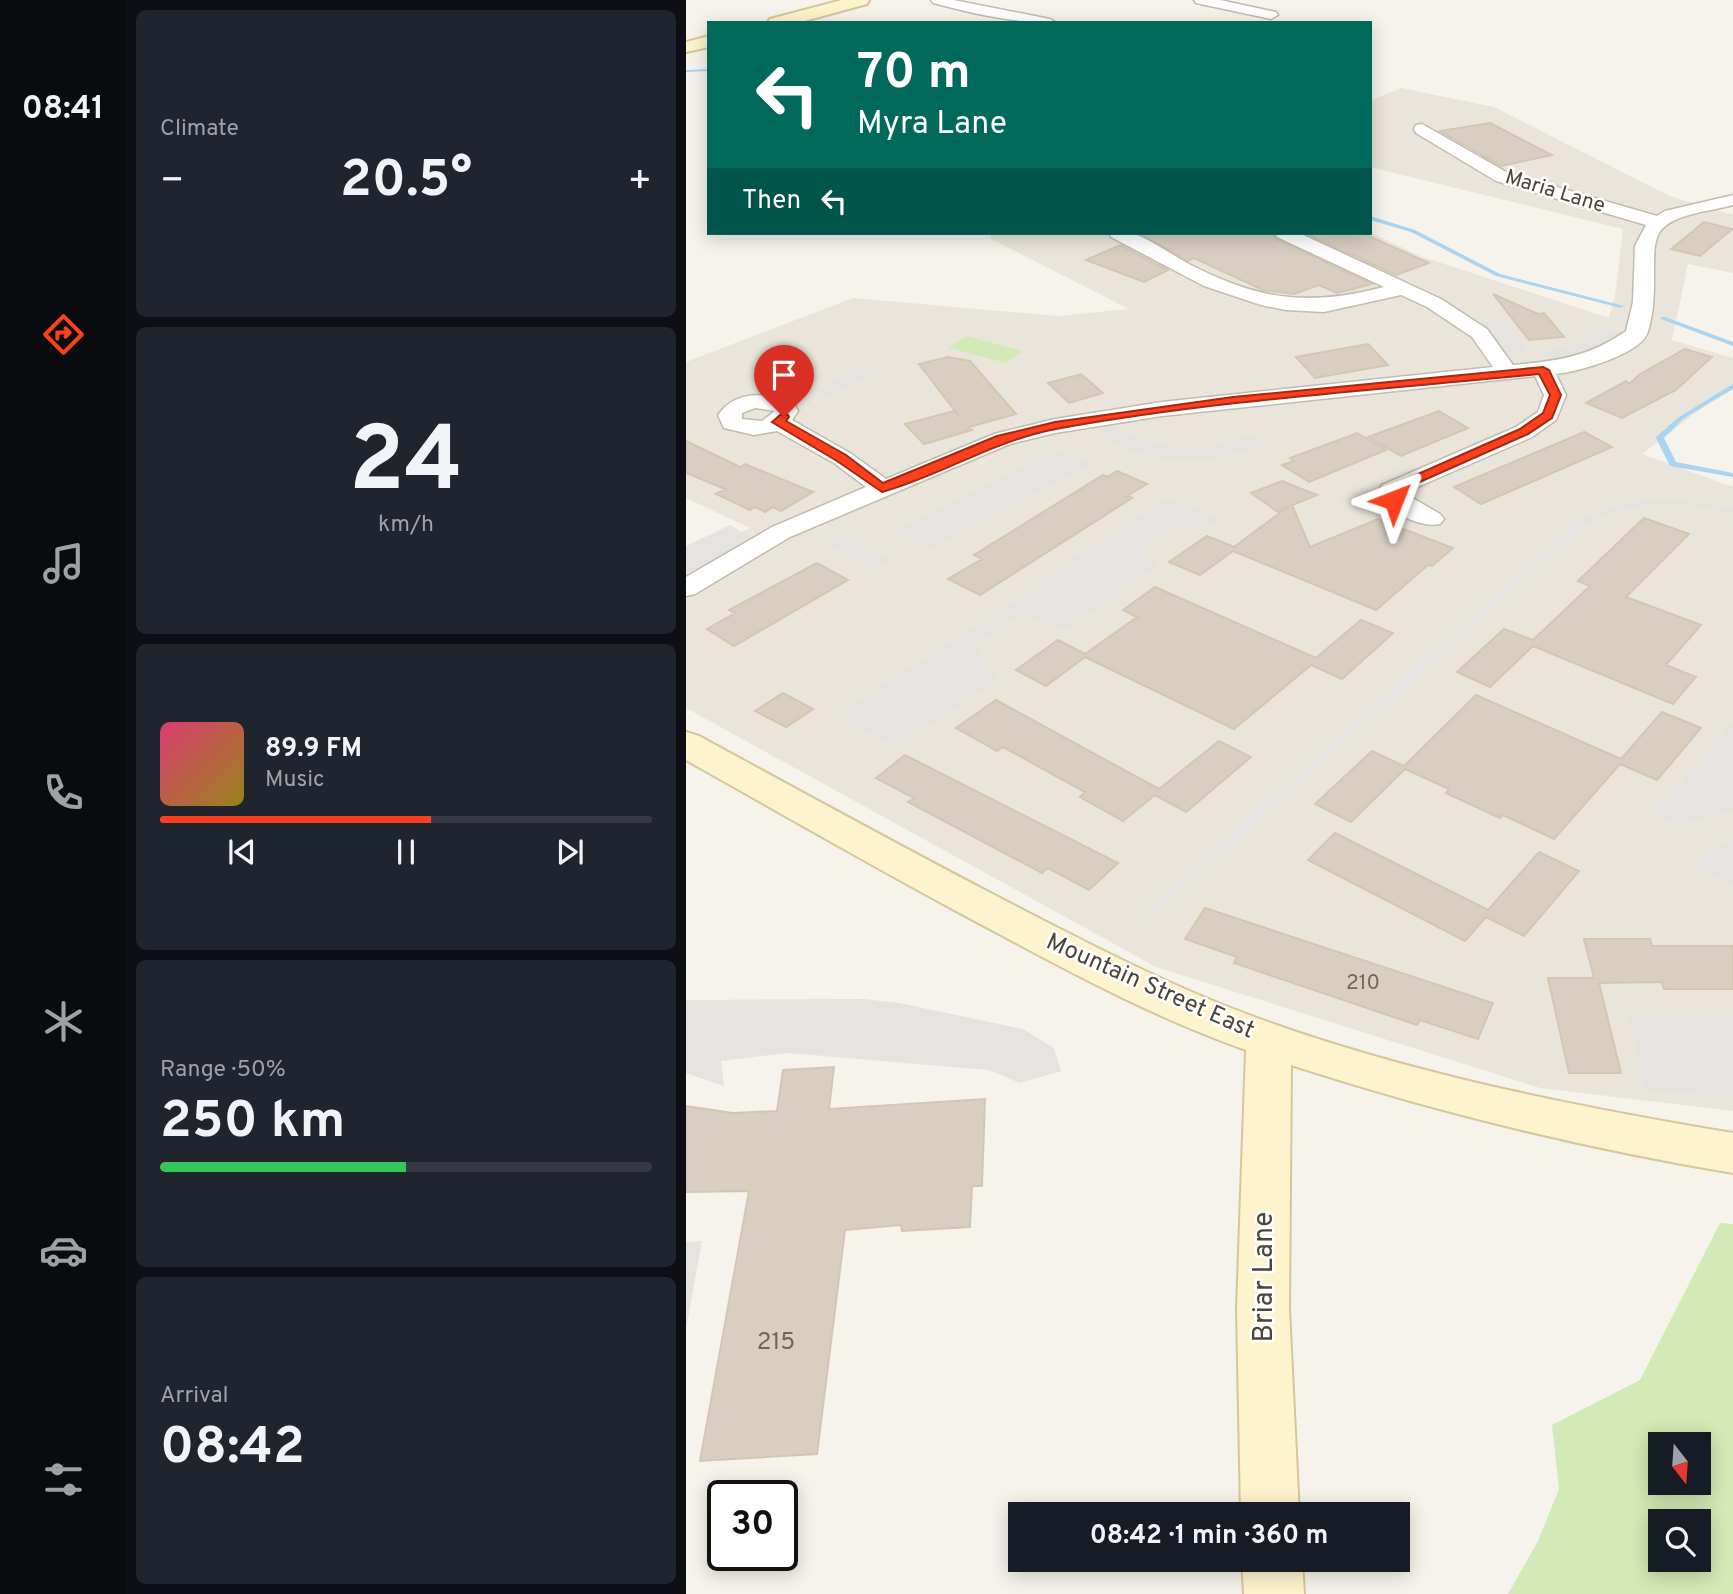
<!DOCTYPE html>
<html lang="en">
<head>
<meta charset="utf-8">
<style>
	:root { --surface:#171b24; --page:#20242c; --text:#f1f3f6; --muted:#9ea1a6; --line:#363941; --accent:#fc3f1d }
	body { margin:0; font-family:Overpass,sans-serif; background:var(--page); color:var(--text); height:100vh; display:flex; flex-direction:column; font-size:26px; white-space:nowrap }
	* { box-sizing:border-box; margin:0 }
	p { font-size:23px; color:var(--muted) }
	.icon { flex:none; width:38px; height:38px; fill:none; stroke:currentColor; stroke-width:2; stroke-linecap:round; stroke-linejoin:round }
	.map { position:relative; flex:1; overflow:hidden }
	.side { display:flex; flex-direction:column; gap:10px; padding:10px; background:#0d0f14; width:560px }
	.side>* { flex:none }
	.guide { position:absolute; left:21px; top:21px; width:665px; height:214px; border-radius:0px; box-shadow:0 4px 18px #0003; background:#00695c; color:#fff; overflow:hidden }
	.needle { width:46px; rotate:163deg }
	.fabs { position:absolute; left:962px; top:1432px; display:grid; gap:14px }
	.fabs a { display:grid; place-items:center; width:63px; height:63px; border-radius:0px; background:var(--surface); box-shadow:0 4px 18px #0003; font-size:35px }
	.speed { position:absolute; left:21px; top:1480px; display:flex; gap:14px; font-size:35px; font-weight:700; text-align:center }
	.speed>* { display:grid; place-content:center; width:91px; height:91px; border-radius:50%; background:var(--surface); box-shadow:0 4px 18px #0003; line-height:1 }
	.speed .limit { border:4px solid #111; border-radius:10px; background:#fff; color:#111 }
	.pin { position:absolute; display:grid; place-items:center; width:60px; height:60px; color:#fff; margin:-72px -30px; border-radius:50% 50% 50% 0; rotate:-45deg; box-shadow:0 0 7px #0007 }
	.pin .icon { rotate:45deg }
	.me { position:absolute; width:77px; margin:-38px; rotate:45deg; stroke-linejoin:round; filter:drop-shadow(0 0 5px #0008) }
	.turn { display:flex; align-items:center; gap:24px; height:147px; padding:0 35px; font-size:32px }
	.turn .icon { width:91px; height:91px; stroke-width:2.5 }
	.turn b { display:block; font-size:49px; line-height:60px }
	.then { display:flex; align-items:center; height:66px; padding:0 35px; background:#0003; gap:14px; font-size:26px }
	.big { font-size:52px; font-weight:700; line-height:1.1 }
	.side .widget { flex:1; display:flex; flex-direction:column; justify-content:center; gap:10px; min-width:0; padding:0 24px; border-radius:10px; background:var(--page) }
	.side .dial { align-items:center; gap:0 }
	.dial b { font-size:91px; line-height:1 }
	.song { display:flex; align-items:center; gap:21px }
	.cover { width:84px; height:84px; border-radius:10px; background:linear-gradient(135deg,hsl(340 70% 55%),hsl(50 70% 35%)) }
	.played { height:7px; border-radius:4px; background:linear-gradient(90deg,var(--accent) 55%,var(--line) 55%) }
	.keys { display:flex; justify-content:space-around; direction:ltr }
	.heat { display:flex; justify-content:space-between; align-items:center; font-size:38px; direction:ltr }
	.charge { height:10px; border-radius:5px; background:linear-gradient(90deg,#34c759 50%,var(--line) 0) }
	.trip { position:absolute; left:322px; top:1502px; width:402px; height:70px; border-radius:0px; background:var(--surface); box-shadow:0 4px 18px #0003; font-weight:700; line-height:70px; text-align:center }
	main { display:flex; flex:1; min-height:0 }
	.tabs { display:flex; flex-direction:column; width:126px; justify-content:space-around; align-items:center; background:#090b0e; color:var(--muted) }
	.tabs .icon { width:49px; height:49px }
	.tabs .on { color:var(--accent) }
	.tabs b { font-size:32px; color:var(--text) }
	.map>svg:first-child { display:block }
	.residential { fill:#eae5da }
	.green { fill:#d2eab5; fill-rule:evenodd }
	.parking { fill:#e5e3e0 }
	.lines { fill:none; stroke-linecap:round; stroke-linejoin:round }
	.stream { fill:#a9d4f2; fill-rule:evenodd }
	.building { fill:#d8cfc1; stroke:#d3c7b4; stroke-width:2 }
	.street-casing { stroke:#c2bbae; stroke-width:3 }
	.secondary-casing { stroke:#d6c79b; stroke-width:4 }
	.street { fill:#fff; fill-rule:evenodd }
	.secondary { fill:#fff3cd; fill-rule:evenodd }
	.route { fill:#fc3f1d; stroke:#a42913; stroke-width:2 }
	.labels { text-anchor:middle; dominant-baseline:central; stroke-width:5; stroke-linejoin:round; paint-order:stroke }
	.far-street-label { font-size:21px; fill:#4b4439; stroke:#fff }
	.number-label { font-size:21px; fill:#6e675b }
	.street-label { font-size:24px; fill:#4b4439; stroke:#fff }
	.near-number-label { font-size:24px; fill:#6e675b }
	.near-street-label { font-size:28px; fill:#4b4439; stroke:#fff }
</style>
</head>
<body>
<main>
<nav class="tabs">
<b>08:41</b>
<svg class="icon on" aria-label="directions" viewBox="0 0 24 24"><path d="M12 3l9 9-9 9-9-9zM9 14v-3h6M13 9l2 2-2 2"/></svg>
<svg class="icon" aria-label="music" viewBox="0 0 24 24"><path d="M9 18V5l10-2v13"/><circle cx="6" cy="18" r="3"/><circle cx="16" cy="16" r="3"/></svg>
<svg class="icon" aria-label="phone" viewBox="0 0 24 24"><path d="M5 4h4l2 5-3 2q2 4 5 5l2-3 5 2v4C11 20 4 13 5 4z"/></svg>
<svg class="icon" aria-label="climate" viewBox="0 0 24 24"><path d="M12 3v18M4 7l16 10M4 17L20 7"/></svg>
<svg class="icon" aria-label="car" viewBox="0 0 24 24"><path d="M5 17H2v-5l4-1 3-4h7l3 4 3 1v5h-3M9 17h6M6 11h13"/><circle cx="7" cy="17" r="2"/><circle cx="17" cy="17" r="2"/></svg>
<svg class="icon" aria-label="filters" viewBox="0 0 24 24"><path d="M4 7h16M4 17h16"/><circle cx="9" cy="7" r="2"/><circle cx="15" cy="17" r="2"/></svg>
</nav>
<section class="side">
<div class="widget"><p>Climate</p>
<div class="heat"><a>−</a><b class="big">20.5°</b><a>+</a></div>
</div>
<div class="widget dial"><b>24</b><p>km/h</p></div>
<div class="widget">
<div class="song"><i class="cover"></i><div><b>89.9 FM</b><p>Music</p></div></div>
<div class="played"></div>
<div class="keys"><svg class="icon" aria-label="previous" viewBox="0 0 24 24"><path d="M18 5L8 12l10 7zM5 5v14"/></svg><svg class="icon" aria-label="pause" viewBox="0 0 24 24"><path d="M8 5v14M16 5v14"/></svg><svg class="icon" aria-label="next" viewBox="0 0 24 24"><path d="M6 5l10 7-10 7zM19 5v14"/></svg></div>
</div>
<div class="widget"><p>Range · 50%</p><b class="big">250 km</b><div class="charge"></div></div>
<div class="widget"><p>Arrival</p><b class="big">08:42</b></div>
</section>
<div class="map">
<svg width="1047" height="1594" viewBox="0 0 1047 1594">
	<rect width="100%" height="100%" fill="#f6f3ec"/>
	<path class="residential" d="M715 88 808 107 984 196 1047 215V273L1002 264 986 340 1047 358V384L956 454 1047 487V1111L854 1088 470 967 0 708V557L64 528 0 498V362L167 298 372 316 443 309 305 239 304 233 684 232 734 256 923 318 929 296 937 229 684 167V101Z"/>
	<path class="green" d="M281 336 337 351 320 363 263 348Z
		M1034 1223 1047 1224V1594H822L852 1541 873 1489 866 1425 954 1380ZM975 1444H1013V1482H975ZM975 1521H1013V1559H975Z"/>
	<path class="parking" d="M813 320 842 352 820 354 791 323Z
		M911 327 934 333 911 349 864 363 855 353 894 342Z
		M175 365 192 371 144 397 128 391Z
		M424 424 452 440 480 446 520 448 565 435 582 444 526 459H480L445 452 408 431Z
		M368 449 407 464 242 549 212 530Z
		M480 498 535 518 515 531 490 526 452 550 472 565 382 629 363 625 336 612 289 646 313 679 211 746 170 726 154 712 324 605 390 557Z
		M980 499 1029 505 1047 509V514L1005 505H961L921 514 902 523 464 920 455 913 892 520 934 504Z
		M44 525 69 540 0 574V546Z
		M155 532 206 559 185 569 137 541Z
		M1047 722V810L994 825 969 814Z
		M1047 837V884L1009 868 1021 855Z
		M178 999 213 1003 337 1029 368 1048 375 1071 334 1083 303 1070 102 1053 35 1061 38 1086 0 1073V1000Z
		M941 1015H1047V1095L960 1092Z
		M16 1241 0 1329V1242Z"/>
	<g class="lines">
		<path class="stream" d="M23 69V71L0 72V70Z
			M684 216 729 230 814 274 938 306 935 308 810 276 725 232 684 220Z
			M975 317H979L1047 342V346L975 319Z
			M1047 384V389L997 419 978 438 990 462 1047 473V477L984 466 970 438 971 436 993 417Z"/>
	</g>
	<path class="building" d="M804 123 866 155 815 166 754 131Z
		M1018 222 1046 229 1014 256 985 249Z
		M461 233H586L590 239 686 284 651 293 633 285 608 294 577 290 508 258 502 261 457 235Z
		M619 233H676L743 263 710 275Z
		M434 245 482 270 458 282 400 260Z
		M807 294 852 314 858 313 878 337 843 340Z
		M682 344 702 365 629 378 610 357Z
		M999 349 1026 357 990 390 976 397 936 418 900 403 940 381 943 384 954 374Z
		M262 357 284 361 330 414 283 427 286 430 238 444 219 424 268 411 273 416 233 364Z
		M395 374 417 393 383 403 362 383Z
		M753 411 782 428 715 456 682 437Z
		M898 432 926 447 795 504 768 487Z
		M671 433 700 450 623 482 596 465 608 461 604 458Z
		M0 441 54 467 59 464 127 492 95 511 87 507 79 512 69 507 64 510 30 494 39 489 0 473Z
		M431 471 461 484 441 496 446 498 294 595 262 579 296 559 288 555 417 475 421 477Z
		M596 481 631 495 606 505 624 547 692 519 767 548 746 566 742 565 690 610 547 551 514 575 483 562 521 536 548 547 602 507 592 512 565 493Z
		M958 518 1003 534 940 597 1015 625 980 665 1010 677 987 704 847 646 804 687 771 672 818 629 847 640 904 586 892 581Z
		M131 563 162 580 48 646 21 629 49 613 43 610Z
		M469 587 630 658 675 620 707 633 656 679 625 665 548 729 399 657 360 686 330 670 372 640 399 654 451 617 437 610Z
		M97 693 127 709 100 727 69 711Z
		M790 695 935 759 976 712 1015 728 971 780 934 764 868 839 817 815 814 818 760 793 763 789 719 769 665 822 629 804 686 751 718 766Z
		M310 700 473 789 533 741 565 757 500 812 469 795 437 821 394 797 399 792 317 747 311 751 270 728Z
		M219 755 412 853 432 863 403 890 362 868 356 873 222 802 228 798 190 778Z
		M649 833 802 910 853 852 893 871 838 936 800 917 779 941 622 860Z
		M519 908 807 1003 792 1039 734 1020 731 1025 548 963 551 957 499 939Z
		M898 939H964L966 946H1047V989H978L976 982 913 983 935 1073H883L862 978H908Z
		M148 1067 143 1109 299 1099 296 1186H286L284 1227 216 1231 215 1225 159 1230 131 1454 14 1461 63 1191 0 1192V1106L47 1113 91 1111 97 1070Z"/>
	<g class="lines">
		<defs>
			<path id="street" d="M245 0H268L364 19 371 23C328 23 289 14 247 3Z
				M508 0H534L590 12 592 15 585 19 510 3Z
				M736 124 822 173 971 216 979 211 1047 195V205C1027 211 991 213 976 229 968 238 968 253 968 265 968 287 969 313 961 334 952 355 891 372 870 374L880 395 870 420 846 437 718 493 754 514 758 519 754 524C738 528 713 516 700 506 695 502 694 496 693 490L696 485 830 427 852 412 858 395 849 376 476 416 369 433 324 444 104 537 9 594 0 596V577L86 527 180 487 148 463 91 431 68 435 38 428 32 415C50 389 80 393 107 402L112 411 106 420 164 453 200 479 308 434 369 419 476 402 807 367 786 337 741 307 715 295 638 312 600 310 575 305 518 286 425 237 423 233C429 233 438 231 444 233 460 236 486 255 501 263 572 300 621 307 698 287L591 237 589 233H613L755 299 801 329 827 365C871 361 903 357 940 331L947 302 949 246 960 225 810 181 730 133 728 129 730 125ZM69 408 89 411 76 421 56 419V413Z"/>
			<path id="secondary" d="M156 0H183L181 4 111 23H81L84 19Z
				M23 36V47L0 52V42Z
				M0 732 13 736C121 795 229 854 339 911 404 944 469 978 537 1005 696 1068 878 1105 1047 1133V1173C897 1148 750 1112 605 1065L603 1309 613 1514H555L551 1309 560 1050C475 1020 395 978 315 935 209 879 105 819 0 760Z
				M556 1559H616L618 1594H558Z"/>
		</defs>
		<use href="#street" class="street-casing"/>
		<use href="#secondary" class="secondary-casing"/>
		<use href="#street" class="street"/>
		<use href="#secondary" class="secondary"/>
	</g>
	<path class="route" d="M857 367 863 370 875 395 866 418 842 434 711 492 714 500 708 503 704 502 698 490 700 488 834 429 857 413 864 395 853 374C692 390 529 400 370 429 306 441 255 476 196 492L151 461 86 422 94 415H102L103 417 100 421 160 455 197 483 311 436 369 422 547 397Z"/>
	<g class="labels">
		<g class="far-street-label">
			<text transform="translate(869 192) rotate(17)">Maria Lane</text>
		</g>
		<g class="number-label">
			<text x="677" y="983">210</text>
		</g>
		<g class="street-label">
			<text transform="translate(464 987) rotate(24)">Mountain Street East</text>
		</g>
		<g class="near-number-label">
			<text x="90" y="1343">215</text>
		</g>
		<g class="near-street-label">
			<text transform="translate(579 1277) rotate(-90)">Briar Lane</text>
		</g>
	</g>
</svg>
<div class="fabs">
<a><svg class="needle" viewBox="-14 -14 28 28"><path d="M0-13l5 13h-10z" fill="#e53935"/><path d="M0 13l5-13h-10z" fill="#9ea1a6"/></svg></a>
<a><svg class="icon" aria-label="search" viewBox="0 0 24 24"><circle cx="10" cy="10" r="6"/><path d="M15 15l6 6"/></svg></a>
</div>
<div class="speed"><div class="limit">30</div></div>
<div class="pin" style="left:98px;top:417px;background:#d93025"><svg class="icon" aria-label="arrive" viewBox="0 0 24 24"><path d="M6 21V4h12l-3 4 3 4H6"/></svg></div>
<svg class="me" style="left:708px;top:500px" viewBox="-20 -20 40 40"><path d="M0-17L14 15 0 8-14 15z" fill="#fc3f1d" stroke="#fff" stroke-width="4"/></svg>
<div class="trip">08:42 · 1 min · 360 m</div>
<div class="guide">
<div class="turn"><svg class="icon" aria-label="left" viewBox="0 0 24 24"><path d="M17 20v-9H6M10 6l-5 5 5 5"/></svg><div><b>70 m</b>Myra Lane</div></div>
<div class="then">Then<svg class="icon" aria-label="left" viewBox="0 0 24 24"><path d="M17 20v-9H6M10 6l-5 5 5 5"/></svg></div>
</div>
</div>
</main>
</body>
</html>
